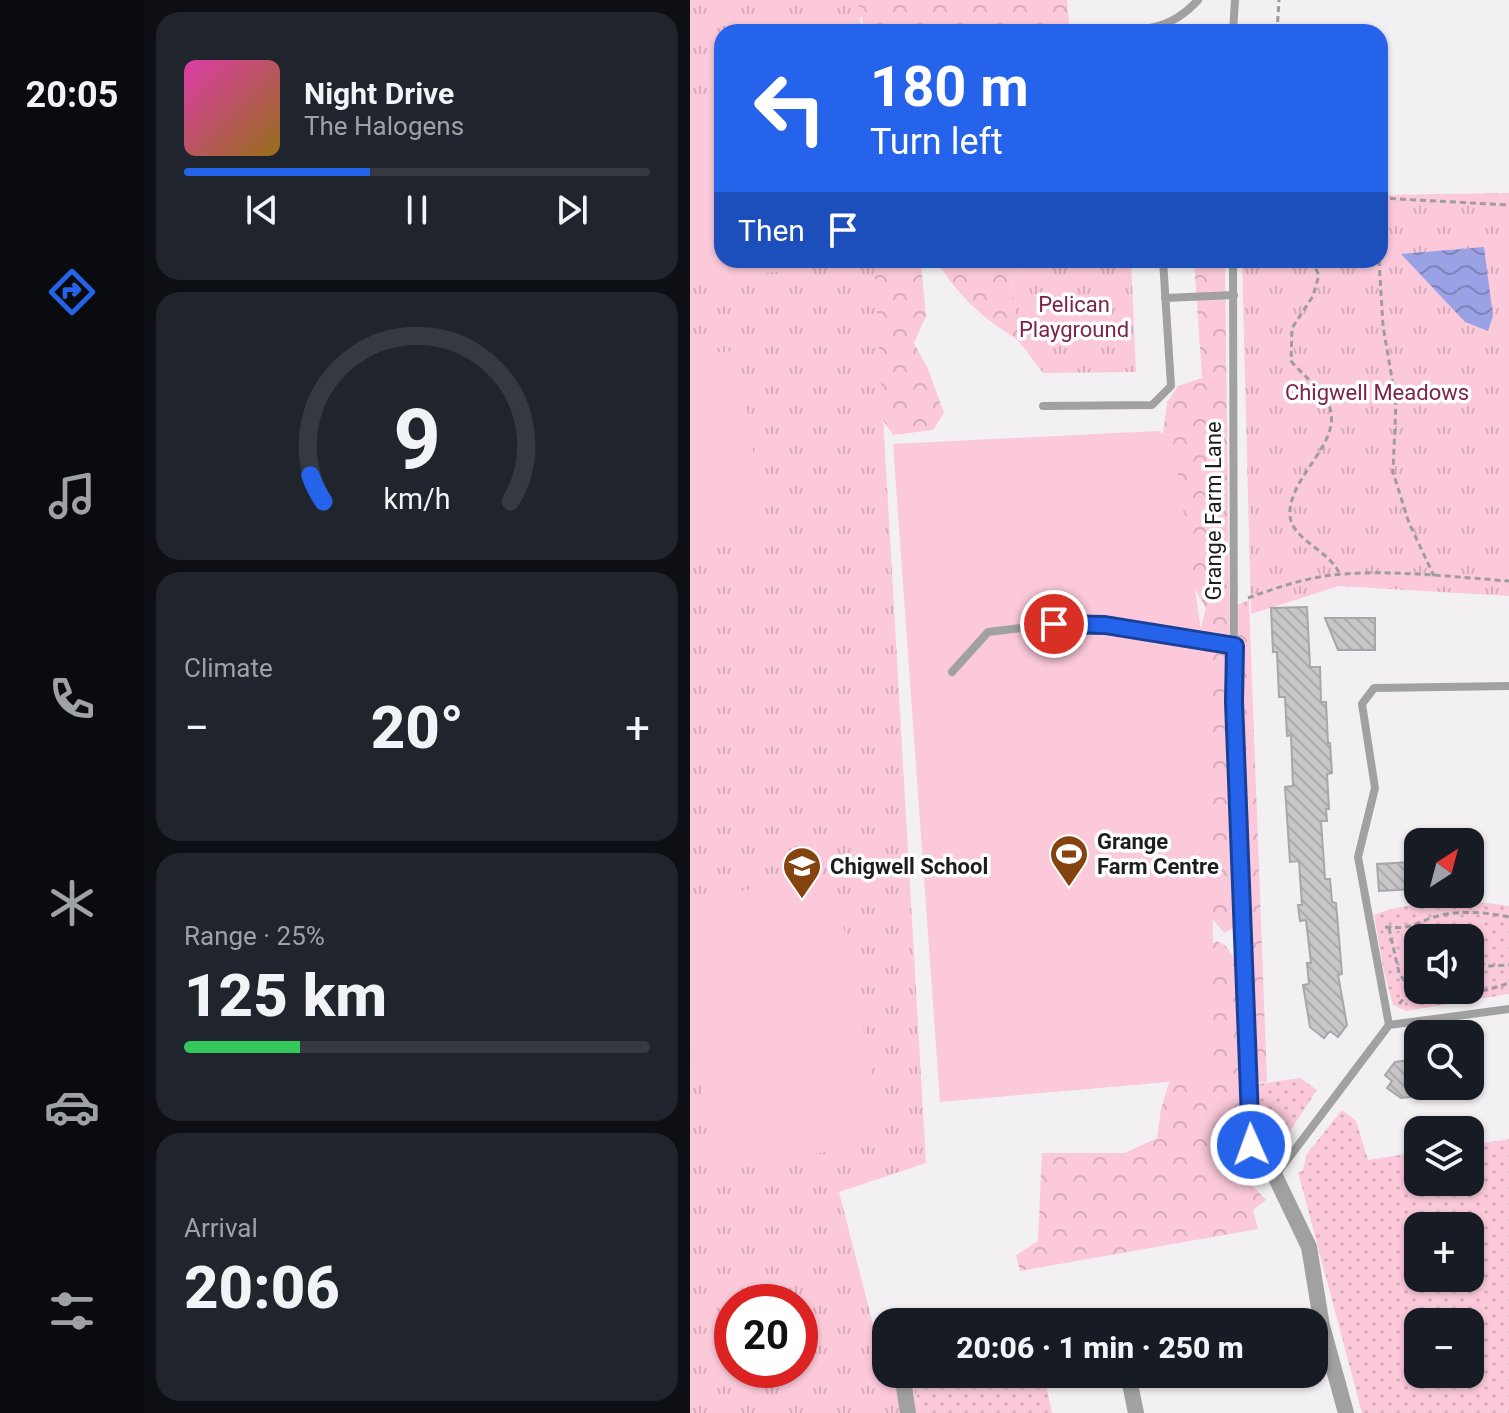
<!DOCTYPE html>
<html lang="en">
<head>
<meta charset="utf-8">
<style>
	:root { --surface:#171b24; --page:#20242c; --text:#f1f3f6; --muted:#9ea1a6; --line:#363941; --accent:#2563eb }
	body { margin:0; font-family:Roboto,sans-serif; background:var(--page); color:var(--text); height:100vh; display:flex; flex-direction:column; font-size:30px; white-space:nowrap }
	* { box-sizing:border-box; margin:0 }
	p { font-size:26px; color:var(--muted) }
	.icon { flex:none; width:44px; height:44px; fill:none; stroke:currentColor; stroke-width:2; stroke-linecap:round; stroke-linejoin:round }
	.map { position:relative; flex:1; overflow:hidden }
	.sheet { display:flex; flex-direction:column; gap:12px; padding:12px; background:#0d0f14; width:546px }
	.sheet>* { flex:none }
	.guide { position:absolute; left:24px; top:24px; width:674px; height:244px; border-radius:24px; box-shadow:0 2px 6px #0004; background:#2563eb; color:#fff; overflow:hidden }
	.needle { width:52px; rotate:36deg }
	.fabs { position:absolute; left:714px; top:828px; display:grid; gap:16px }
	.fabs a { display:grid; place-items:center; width:80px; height:80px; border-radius:16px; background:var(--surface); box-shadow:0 2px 6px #0004; font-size:40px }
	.speed { position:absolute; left:24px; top:1284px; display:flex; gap:16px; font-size:40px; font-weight:700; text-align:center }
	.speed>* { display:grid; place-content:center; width:104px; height:104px; border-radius:50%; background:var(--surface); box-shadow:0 2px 6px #0004; line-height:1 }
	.speed .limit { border:12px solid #d22; background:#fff; color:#111 }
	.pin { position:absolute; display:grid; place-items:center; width:68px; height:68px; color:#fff; margin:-34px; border:4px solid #fff; border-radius:50%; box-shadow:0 2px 8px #0007 }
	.me { position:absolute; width:88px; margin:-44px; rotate:358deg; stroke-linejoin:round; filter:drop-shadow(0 0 6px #0008) }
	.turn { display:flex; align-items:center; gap:28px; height:168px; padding:0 24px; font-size:36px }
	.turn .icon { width:104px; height:104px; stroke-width:2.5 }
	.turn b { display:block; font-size:56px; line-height:68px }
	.then { display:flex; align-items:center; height:76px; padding:0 24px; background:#0003; gap:16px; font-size:30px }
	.big { font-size:60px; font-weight:800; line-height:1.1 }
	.sheet .widget { flex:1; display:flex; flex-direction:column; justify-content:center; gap:12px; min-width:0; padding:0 28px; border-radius:24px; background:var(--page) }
	.sheet .dial { align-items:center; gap:0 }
	.dial svg { height:208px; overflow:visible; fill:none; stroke:var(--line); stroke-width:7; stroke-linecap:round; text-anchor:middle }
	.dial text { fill:var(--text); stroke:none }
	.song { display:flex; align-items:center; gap:24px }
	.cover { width:96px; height:96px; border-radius:12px; background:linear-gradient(135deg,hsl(320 70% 55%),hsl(40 70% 35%)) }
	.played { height:8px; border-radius:4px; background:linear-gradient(90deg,var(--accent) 40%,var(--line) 40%) }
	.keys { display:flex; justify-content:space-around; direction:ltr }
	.heat { display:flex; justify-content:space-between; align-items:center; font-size:44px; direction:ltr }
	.charge { height:12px; border-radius:6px; background:linear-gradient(90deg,#34c759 25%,var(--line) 0) }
	.trip { position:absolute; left:182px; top:1308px; width:456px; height:80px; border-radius:24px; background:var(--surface); box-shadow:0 2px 6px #0004; font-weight:800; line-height:80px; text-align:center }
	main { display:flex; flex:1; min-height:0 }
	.tabs { display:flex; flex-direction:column; width:144px; justify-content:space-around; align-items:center; background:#090b0e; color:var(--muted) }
	.tabs .icon { width:56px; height:56px }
	.tabs .active { color:var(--accent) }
	.tabs b { font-size:36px; color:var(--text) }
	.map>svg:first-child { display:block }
	.grass { fill:url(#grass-dots); fill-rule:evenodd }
	.forest { fill:url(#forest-crowns) }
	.park { fill:url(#park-tufts); fill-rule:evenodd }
	.garden { fill:#fbc9da }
	.water { fill:url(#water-waves) }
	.building { fill:url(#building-back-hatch); stroke:#a9a6a8; stroke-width:2 }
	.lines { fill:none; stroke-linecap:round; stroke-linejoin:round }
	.path { stroke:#9e9c9f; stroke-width:3; stroke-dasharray:6 4; stroke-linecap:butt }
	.service { stroke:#a1a1a3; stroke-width:8 }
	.minor { stroke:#a1a1a3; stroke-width:16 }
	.route-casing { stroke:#184099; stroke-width:20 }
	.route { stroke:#2563eb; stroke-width:14 }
	.labels { text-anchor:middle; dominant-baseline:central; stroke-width:7; stroke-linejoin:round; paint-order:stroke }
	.park-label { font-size:22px; fill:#7c234c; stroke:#fff }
	.street-label { font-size:22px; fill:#1d1c1e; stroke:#fff }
	.poi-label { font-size:22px; font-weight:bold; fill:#1d1c1e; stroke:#fff; text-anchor:start }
</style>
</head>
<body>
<main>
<nav class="tabs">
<b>20:05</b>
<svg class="icon active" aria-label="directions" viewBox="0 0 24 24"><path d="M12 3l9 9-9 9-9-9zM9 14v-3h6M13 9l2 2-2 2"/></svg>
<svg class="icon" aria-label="music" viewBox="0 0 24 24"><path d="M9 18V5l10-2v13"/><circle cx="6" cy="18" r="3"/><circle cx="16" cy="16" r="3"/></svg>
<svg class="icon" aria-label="phone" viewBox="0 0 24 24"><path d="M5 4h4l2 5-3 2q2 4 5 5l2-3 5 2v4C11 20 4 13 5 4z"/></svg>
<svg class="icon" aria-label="climate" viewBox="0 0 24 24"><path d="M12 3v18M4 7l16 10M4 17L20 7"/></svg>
<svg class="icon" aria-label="car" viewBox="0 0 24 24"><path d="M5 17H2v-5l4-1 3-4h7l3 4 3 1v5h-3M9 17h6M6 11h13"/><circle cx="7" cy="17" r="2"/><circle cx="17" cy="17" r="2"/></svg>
<svg class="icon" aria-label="filters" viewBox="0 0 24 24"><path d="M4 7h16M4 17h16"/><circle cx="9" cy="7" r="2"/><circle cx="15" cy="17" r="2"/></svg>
</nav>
<section class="sheet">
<div class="widget">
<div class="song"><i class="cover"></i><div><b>Night Drive</b><p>The Halogens</p></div></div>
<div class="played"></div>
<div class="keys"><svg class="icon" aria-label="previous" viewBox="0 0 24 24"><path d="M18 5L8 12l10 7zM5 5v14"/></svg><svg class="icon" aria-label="pause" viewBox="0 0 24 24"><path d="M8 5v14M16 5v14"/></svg><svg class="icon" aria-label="next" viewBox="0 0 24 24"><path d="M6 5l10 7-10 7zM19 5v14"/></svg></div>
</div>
<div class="widget dial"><svg viewBox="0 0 100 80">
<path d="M14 69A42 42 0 1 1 86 69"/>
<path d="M14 69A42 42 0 0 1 9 59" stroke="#2563eb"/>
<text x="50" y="56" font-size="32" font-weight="700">9</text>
<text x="50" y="72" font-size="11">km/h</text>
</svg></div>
<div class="widget"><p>Climate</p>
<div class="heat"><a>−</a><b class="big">20°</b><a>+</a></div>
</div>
<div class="widget"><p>Range · 25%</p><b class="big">125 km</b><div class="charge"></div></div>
<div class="widget"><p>Arrival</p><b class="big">20:06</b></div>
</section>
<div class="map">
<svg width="819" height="1413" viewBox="0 0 819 1413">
	<defs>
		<pattern id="grass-dots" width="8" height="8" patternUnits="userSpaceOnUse" patternTransform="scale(2)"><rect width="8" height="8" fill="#fbc9da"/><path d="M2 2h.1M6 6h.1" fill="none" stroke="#d7acbb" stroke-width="1.8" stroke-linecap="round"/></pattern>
		<pattern id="forest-crowns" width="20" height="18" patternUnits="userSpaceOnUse" patternTransform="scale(2)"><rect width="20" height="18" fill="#fbc9da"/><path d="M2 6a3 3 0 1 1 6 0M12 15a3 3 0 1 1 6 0" fill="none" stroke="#d7acbb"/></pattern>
		<pattern id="park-tufts" width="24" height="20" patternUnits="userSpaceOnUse" patternTransform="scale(2)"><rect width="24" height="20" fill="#fbc9da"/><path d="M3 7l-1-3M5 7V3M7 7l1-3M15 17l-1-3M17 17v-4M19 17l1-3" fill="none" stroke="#d7acbb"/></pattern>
		<pattern id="water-waves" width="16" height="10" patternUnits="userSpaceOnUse" patternTransform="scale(2)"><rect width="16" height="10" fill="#9ba1e5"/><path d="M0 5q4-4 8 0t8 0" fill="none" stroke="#7e82b9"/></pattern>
		<pattern id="building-back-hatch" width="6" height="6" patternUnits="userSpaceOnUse" patternTransform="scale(2)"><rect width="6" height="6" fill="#c9c6c8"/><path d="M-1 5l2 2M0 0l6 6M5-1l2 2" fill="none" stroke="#acaaab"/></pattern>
	</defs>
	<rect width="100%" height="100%" fill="#f3f0f4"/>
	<path class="grass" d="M782 901 819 906V994L716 1011 703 1005 694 972 684 915C714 902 749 903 782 901ZM728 938H780V990H728Z
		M610 1078 627 1090 600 1131C585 1142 568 1129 563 1113 560 1105 561 1093 561 1085Z
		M652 1110 666 1121 678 1160 728 1152V1182H780V1145L819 1139V1413H672L608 1172 613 1171 616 1155ZM780 1226V1278H728V1226ZM728 1322H780V1374H728Z
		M223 1374H354L362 1413H230Z"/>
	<path class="forest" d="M0 0H377L380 32H174L172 17 0 30Z
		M180 260H238L231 264 236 316 224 343 238 369 254 413 243 430 203 435 184 407 0 303Z
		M246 260H344L322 278 328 340C291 317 269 297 246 260Z
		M504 260H535L541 758 547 926 534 933 514 908 503 659 516 608 491 565 473 434 477 402 488 386 512 378Z
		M559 600 577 1082H560L547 605Z
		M527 941 536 946 551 968 556 1148 550 1160 558 1181 576 1200 563 1210 568 1229 330 1271 326 1255 348 1241 352 1153H435L467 1138 471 1109 478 1086 488 1068 513 949Z"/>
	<path class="park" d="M0 0H169L171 32H32V260H184L236 1163 149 1192 193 1363H196V1374H223L230 1413H0ZM42 1302H110V1370H42Z
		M819 193V596L649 586 561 614 552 260H690V195Z
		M344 260H441L446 372 353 373 328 340 322 278Z"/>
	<path class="garden" d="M32 98V260H105L106 269 0 284V102Z
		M49 350 75 541 0 551V356Z
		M468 431 473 434H482L521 698 524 1078 250 1102 203 444Z
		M143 873 195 1140 28 1173 0 1031V901Z"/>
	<path class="water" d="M794 247 803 316 798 331 775 322 711 254Z"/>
	<path class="building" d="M617 607 620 667H630L631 702H636L638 743H640L642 773 637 774 639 809H636L637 821H631L635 879H640L642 902 646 903 652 974 648 975 657 1025 648 1037 640 1031 634 1038 620 1027 613 985 619 984 617 963H621L616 920 610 921 608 905H612L609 861 600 862 595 787 603 786 601 735 597 736 595 697H589L587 652H583L581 608Z
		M635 618H685V650H648Z
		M722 862 724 889 689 891 687 864Z
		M728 1059V1096L711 1098 697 1088 702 1081 695 1075 705 1062Z"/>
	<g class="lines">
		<path class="path" d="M587 32 589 0
			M690 198 819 205
			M621 260 629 275 623 296 602 328 601 361C612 374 626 385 635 398 662 438 597 474 600 516 602 540 641 551 650 575
			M689 260 693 326 706 402 703 472 719 523 744 576
			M558 598C583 589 609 580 635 576 693 568 761 577 819 581
			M695 927C723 929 720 925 744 917 768 910 795 912 819 917
			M699 928 709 973 721 990 727 978
			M780 958 798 966 819 965
			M727 978 719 964 722 954 728 949
			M709 1004 721 990C759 997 782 996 819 983"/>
		<path class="service" d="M397 28C442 29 475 37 508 0
			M543 32 545 0
			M543 260 544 702 561 1145
			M475 298 544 295
			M353 406 462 405 481 386 473 260
			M262 672 298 632 364 624 415 625 545 646
			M699 1025 668 857 685 788 672 704 684 688 819 686
			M585 1176 699 1025 819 1009"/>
		<path class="minor" d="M561 1145 585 1176 619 1247 632 1326 656 1413
			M212 1374 218 1413
			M438 1374 446 1413"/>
	</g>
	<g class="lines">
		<defs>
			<path id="route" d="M364 624 415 625 545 646 544 702 561 1145"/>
		</defs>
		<use href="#route" class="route-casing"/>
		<use href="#route" class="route"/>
	</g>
	<defs>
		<symbol id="stadium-pin" viewBox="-11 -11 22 30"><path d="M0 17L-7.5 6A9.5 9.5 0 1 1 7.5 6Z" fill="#85430f" stroke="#fff"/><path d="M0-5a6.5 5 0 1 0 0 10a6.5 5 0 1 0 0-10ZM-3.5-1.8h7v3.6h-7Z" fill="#fff"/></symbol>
		<symbol id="school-pin" viewBox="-11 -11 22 30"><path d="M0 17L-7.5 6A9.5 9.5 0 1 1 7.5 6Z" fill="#85430f" stroke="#fff"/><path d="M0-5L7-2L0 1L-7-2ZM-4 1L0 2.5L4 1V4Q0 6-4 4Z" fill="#fff"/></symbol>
	</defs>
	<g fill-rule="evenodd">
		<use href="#stadium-pin" x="357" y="832" width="44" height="60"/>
		<use href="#school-pin" x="90" y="844" width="44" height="60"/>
	</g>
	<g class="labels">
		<g class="park-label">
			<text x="384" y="304">Pelican<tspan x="384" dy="25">Playground</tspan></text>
			<text x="687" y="392">Chigwell Meadows</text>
		</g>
		<g class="street-label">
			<text transform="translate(523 511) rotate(-90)">Grange Farm Lane</text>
		</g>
		<g class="poi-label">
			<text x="407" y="841">Grange<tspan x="407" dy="25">Farm Centre</tspan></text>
			<text x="140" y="866">Chigwell School</text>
		</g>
	</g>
</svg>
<div class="fabs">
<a><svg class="needle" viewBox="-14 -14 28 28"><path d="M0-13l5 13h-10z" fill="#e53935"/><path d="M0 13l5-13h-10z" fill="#9ea1a6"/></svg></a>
<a><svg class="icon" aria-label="sound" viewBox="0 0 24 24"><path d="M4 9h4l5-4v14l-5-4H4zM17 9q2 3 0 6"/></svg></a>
<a><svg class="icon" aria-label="search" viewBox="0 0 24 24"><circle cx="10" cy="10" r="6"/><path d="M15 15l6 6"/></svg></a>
<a><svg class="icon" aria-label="layers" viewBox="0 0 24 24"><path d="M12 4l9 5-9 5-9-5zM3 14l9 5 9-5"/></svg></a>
<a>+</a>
<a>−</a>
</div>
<div class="speed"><div class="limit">20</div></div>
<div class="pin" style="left:364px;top:624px;background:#d93025"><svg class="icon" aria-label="arrive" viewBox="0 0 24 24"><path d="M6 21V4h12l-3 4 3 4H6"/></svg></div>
<svg class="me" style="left:561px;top:1145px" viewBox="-20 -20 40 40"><circle r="17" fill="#2563eb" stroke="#fff" stroke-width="3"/><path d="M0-11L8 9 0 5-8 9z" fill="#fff"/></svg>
<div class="trip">20:06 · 1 min · 250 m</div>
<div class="guide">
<div class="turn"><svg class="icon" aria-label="left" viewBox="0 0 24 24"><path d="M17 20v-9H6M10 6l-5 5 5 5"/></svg><div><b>180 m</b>Turn left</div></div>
<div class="then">Then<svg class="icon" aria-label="arrive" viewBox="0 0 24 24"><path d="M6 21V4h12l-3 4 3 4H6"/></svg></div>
</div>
</div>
</main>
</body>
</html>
